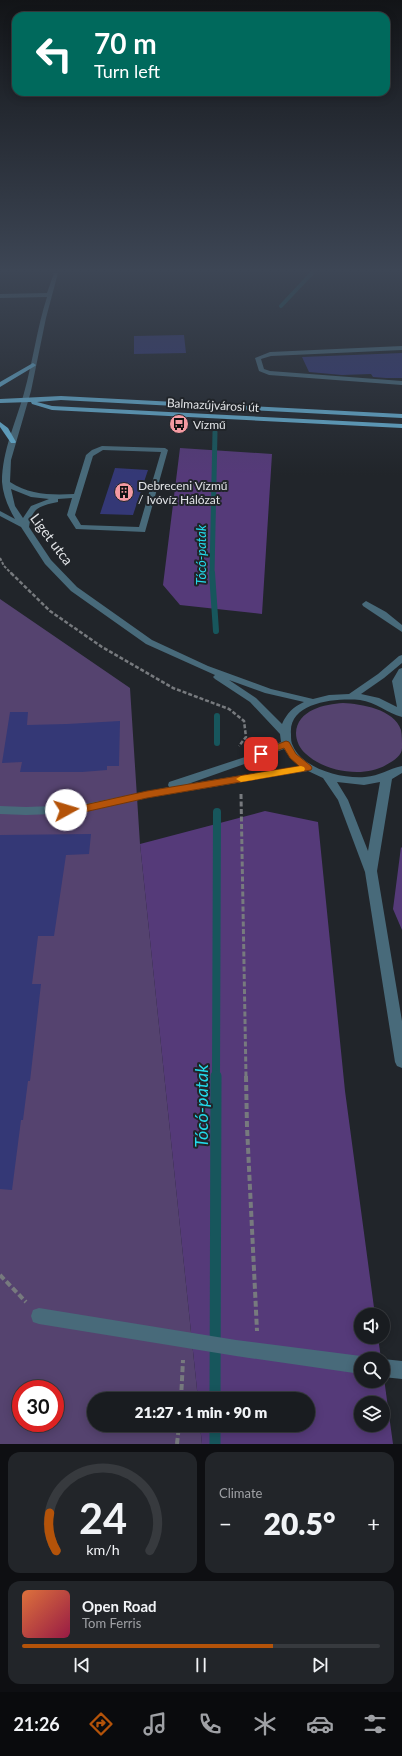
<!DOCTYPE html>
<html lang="en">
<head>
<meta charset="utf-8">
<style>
	:root { --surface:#191c20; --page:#222529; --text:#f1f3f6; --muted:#9fa1a5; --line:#373a3e; --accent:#b45309 }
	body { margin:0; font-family:Lato,sans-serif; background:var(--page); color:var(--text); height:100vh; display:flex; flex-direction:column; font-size:15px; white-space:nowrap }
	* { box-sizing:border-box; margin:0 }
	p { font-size:13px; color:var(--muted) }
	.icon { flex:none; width:22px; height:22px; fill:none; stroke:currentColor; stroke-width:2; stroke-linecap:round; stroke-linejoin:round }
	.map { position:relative; height:1444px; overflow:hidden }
	.side { display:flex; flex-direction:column; gap:8px; padding:8px; background:#0e0f12; flex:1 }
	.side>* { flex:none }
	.guide { position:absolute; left:12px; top:12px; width:378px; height:84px; border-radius:12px; box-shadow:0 2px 10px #0003,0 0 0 1px var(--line); background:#00695c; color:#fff; overflow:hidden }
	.tools { position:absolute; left:354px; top:1308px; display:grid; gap:8px }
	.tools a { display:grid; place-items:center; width:36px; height:36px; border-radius:50%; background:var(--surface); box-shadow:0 2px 10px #0003,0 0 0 1px var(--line); font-size:20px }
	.speed { position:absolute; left:12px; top:1380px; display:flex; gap:8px; font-size:20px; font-weight:700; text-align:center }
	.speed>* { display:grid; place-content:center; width:52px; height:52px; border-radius:50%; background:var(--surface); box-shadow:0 2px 10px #0003,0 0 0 1px var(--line); line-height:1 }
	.speed .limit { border:6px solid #d22; background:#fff; color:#111 }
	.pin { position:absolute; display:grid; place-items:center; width:34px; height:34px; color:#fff; margin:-17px; border-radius:8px; box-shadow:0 2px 6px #0006 }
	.me { position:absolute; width:44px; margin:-22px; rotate:84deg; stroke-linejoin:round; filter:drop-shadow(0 0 3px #0008) }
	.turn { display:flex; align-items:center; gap:14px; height:84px; padding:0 16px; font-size:18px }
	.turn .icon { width:52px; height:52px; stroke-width:2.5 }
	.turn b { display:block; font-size:28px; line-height:34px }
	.big { font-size:30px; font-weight:800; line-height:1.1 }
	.side .widget { flex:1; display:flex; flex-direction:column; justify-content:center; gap:6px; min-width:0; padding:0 14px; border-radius:12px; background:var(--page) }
	.side .dial { align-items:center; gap:0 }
	.dial svg { height:104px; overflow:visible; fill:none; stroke:var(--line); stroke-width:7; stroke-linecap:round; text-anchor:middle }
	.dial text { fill:var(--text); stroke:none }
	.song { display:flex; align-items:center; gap:12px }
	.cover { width:48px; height:48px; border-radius:6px; background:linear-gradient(135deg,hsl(20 70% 55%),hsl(340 70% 35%)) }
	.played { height:4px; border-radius:2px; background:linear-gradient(90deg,var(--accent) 70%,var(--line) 70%) }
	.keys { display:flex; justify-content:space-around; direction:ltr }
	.heat { display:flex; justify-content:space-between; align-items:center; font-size:22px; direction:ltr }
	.side .tiles { flex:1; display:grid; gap:8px; grid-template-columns:1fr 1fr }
	.widget:last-child { grid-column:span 2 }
	.trip { position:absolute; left:87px; top:1392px; width:228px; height:40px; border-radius:20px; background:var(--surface); box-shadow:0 2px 10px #0003,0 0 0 1px var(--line); font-weight:800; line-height:40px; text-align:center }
	.tabs { display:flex; height:64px; justify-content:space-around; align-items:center; background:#0a0b0d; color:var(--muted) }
	.tabs .icon { width:28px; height:28px }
	.tabs .selected { color:var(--accent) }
	.tabs b { font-size:18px; color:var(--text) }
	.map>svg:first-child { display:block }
	.green { fill:#55436f; fill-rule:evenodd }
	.forest { fill:#553a79; fill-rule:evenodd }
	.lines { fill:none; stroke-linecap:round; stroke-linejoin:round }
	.stream-far4 { stroke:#17565c; stroke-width:4 }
	.stream-far3 { stroke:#17565c; stroke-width:5 }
	.stream-far2 { stroke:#17565c; stroke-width:6 }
	.stream-far1 { stroke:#17565c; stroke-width:8 }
	.stream { stroke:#17565c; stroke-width:11 }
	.building { fill:#343876 }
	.path-far3 { stroke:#777a7e; stroke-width:2; stroke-dasharray:3 1.5; stroke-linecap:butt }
	.path-far2 { stroke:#777a7e; stroke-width:2.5; stroke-dasharray:4 2; stroke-linecap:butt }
	.path-far1 { stroke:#777a7e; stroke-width:3; stroke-dasharray:5 2.5; stroke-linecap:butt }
	.path { stroke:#777a7e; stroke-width:4; stroke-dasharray:6 3; stroke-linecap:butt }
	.minor { fill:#486a7a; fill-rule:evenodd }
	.major { fill:#65afd1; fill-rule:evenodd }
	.route { fill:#b45309; stroke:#753606 }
	.slow { fill:#f59e0b }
	.labels { text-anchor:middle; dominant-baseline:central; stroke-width:4; stroke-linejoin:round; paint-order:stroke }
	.far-street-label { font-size:12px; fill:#e2e4e7; stroke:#21252a }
	.far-poi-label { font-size:12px; fill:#e2e4e7; stroke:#21252a; text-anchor:start }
	.far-water-label { font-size:13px; font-style:italic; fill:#22daea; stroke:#21252a }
	.street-label { font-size:14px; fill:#e2e4e7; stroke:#21252a }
	.near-water-label { font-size:18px; font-style:italic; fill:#22daea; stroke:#21252a }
</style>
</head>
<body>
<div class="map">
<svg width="402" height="1444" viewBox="0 0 402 1444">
	<rect width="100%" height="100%" fill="#21252a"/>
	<path class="green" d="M0 599 130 688 140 844 198 1399H94V1425H200L202 1444H0ZM21 1389H55V1423H21Z
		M343 703C361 704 394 709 401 730 402 735 402 742 402 748 402 756 393 761 386 765 364 778 325 772 306 754 300 749 296 741 296 733 297 710 325 704 343 703Z"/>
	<path class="forest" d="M180 448 272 454 262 614 180 605 163 585Z
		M265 811 318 822 345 1091 375 1315H361V1337H378L381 1359H361V1381H383V1371L393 1444H202L200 1425H308V1399H198L140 844ZM361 1403H383V1425H361Z
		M401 847 402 848V930L393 909Z"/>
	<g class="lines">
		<path class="stream-far4" d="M281 306 312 273"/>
		<path class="stream-far3" d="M212 574 215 432"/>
		<path class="stream-far2" d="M212 573 216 631
			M217 716V743"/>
		<path class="stream-far1" d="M216 1077 217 812"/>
		<path class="stream" d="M215 1399 216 1076
			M215 1425V1444"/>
	</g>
	<path class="building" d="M184 335 186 353 134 354V336Z
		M402 353V378H386L373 377 371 374 342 375 309 372 302 357Z
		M115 468 148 470 133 515 100 514Z
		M10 712H28L27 725 67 724 120 721 119 766H107V770L82 772H20L22 762 2 763Z
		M91 834 89 854 66 855 54 936H38L32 984H41L30 1081H28L23 1120H21L12 1190 0 1189V835Z"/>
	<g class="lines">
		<path class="path-far3" d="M0 558 4 566 12 574"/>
		<path class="path-far2" d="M11 573 50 611 102 647 173 688 229 709 244 721 246 737 239 746"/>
		<path class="path-far1" d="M241 794 246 1077"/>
		<path class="path" d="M246 1076 247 1127 257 1331
			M0 1275 26 1302
			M181 1399 183 1360
			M177 1444 179 1425"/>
		<path class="minor" d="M54 273H58L46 318 31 391 11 460 10 482C30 495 51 495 74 494L86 455 92 450 102 446 165 448 168 450 145 532 76 529 67 515 72 498 58 499V502C40 506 32 507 29 527L51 560 77 587 152 640 208 666 271 689 313 699 329 695 349 694 378 674 399 656 402 655V663L384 678 361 694 379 698 397 707 392 681 399 669 402 668V717C387 713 376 702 360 700 336 698 288 702 291 734 291 739 291 743 293 746 303 769 342 779 365 777 380 776 388 769 402 766V773L392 779 377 871 402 1021V1068L397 1066 395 1062 365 872 338 800 323 778 308 771 147 798 80 813 26 815 0 814V806L26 807 80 805 169 787 168 785 169 782 245 757 281 742 280 734 250 702 215 679 213 677 215 675 146 644 71 591 45 564 21 527 0 516V511L15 519C8 507 3 495 2 482 2 451 16 422 24 393 33 361 37 328 47 297L0 298V294L47 293ZM103 450 161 452 139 527 81 525 75 515 93 456ZM11 489 31 497 49 499 31 506 23 518 15 506ZM229 680 265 693 304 702C293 707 287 713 282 724L256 698ZM284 749 290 757 300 766 188 784 253 761ZM337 782 364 785 380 782 368 851 348 800Z
			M402 346V350L271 356 261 359 264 369 270 371 402 381V385L269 375 259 371 255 358 270 352Z
			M366 601 386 612 402 625V632L363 606 362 604Z
			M39 1308 236 1340 361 1356 367 1359H361V1374L236 1356 39 1324 33 1322 31 1316 33 1310Z
			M383 1359 402 1361V1379L383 1377Z"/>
		<path class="major" d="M33 363 36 365 35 366 0 387V382Z
			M61 396 402 414V418L61 400 37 402 52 406 402 424V428L52 410 32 404 31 402 0 403V399Z
			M0 422 8 428 16 442 15 443H11L0 427Z"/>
	</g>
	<linearGradient id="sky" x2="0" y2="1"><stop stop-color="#121417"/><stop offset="0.57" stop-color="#3d4655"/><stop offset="1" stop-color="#3d4655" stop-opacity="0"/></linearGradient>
	<rect width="402" height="475" fill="url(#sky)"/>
	<path class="route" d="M286 741 289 742 296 754 311 766 312 768 311 770 147 798 80 813H66L61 810 66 806H80L147 791 299 766 290 758 284 748 261 757 257 754 258 752Z"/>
	<path class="slow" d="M301 766 304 767 305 769 304 771 241 782 236 779 241 776Z"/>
	<defs>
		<symbol id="bus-disc" viewBox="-11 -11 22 22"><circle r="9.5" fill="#f49aa2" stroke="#21252a"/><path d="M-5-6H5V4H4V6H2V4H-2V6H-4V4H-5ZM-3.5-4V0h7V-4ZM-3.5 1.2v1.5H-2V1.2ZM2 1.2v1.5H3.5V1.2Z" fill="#111"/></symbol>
		<symbol id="building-disc" viewBox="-11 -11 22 22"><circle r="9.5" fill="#f49aa2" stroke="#21252a"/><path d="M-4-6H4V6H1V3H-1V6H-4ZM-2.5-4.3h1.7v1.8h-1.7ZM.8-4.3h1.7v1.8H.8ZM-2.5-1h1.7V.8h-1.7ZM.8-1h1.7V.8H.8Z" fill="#111"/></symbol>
	</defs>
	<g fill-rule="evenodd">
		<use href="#bus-disc" x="168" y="413" width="22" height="22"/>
		<use href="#building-disc" x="113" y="481" width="22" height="22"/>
	</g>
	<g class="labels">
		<g class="far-street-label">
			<text transform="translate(213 405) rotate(3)">Balmazújvárosi út</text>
		</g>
		<g class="far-poi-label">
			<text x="193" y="424">Vízmű</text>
			<text x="138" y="485">Debreceni Vízmű<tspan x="138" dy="14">/ Ivóvíz Hálózat</tspan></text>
		</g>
		<g class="far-water-label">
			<text transform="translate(201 555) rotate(-90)">Tócó-patak</text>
		</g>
		<g class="street-label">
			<text transform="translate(52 539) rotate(53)">Liget utca</text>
		</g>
		<g class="near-water-label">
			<text transform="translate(201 1106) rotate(-90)">Tócó-patak</text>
		</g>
	</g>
</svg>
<div class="tools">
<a><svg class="icon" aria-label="sound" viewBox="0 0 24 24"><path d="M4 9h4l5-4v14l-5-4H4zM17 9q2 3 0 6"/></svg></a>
<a><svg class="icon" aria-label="search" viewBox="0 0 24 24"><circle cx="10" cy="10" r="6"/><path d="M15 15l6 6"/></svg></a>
<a><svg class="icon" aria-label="layers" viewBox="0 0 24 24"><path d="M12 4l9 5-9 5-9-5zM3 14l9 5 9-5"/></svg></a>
</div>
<div class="speed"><div class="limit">30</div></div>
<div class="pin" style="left:261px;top:754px;background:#d93025"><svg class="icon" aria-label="arrive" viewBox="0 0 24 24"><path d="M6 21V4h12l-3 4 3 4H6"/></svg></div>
<svg class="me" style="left:66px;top:810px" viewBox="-20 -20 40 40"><circle r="19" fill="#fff"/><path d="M0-13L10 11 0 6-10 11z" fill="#b45309"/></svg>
<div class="trip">21:27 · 1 min · 90 m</div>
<div class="guide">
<div class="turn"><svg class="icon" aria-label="left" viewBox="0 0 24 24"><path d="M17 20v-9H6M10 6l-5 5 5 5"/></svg><div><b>70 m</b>Turn left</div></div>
</div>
</div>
<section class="side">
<div class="tiles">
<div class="widget dial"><svg viewBox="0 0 100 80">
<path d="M14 69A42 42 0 1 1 86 69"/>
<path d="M14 69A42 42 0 0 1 9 40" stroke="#b45309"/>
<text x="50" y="56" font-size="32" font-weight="700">24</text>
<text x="50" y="72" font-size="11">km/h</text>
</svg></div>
<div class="widget"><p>Climate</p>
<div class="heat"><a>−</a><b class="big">20.5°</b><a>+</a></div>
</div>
<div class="widget">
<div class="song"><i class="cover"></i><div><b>Open Road</b><p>Tom Ferris</p></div></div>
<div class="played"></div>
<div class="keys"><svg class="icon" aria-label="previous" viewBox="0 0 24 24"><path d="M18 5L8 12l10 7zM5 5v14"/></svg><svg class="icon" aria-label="pause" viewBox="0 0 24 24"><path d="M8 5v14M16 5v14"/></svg><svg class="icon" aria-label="next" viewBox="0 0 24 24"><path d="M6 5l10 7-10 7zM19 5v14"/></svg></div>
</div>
</div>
</section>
<nav class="tabs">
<b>21:26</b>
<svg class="icon selected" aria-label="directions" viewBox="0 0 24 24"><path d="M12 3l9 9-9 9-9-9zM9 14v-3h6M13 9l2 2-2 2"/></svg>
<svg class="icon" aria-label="music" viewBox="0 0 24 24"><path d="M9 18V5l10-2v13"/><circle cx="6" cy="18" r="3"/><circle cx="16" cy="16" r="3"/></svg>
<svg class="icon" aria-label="phone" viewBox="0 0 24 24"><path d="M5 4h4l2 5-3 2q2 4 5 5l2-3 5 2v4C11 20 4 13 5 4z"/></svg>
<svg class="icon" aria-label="climate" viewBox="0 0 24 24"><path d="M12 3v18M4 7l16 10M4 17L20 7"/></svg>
<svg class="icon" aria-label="car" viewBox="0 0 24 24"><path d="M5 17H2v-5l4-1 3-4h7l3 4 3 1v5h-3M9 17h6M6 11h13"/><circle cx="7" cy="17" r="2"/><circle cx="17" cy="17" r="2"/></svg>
<svg class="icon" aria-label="filters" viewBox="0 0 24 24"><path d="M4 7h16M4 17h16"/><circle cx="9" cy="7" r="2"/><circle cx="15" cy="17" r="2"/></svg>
</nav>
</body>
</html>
